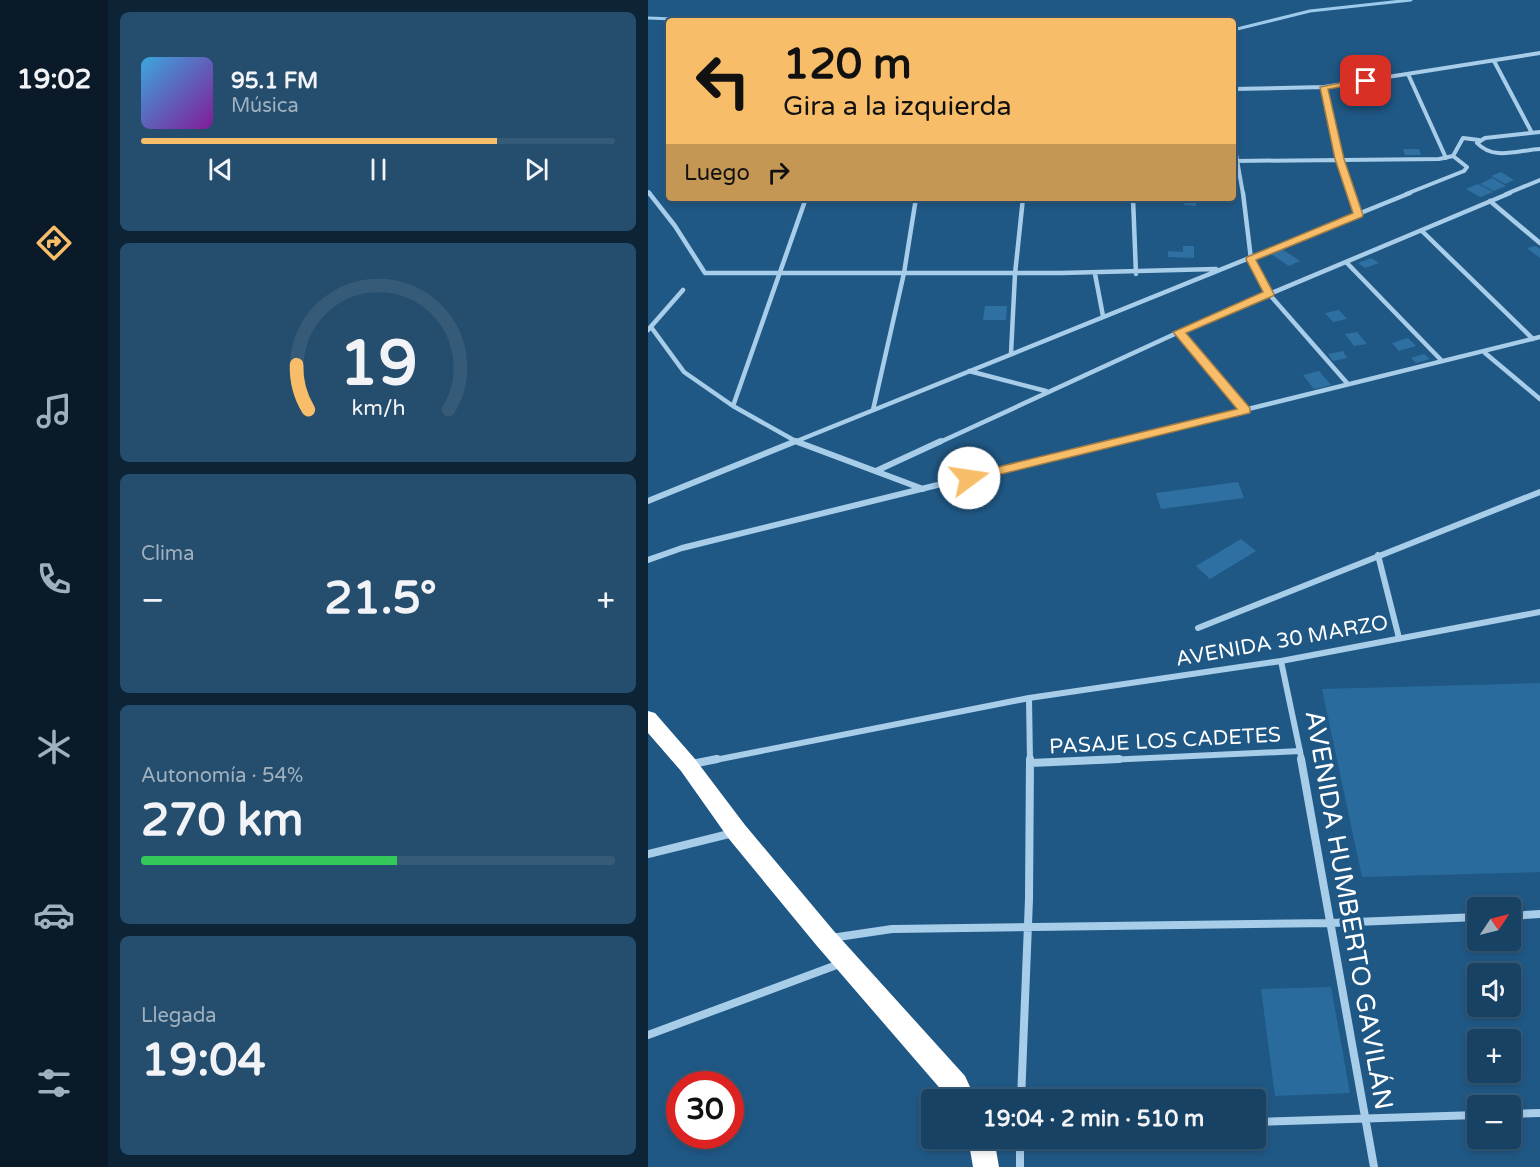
<!DOCTYPE html>
<html lang="es">
<head>
<meta charset="utf-8">
<style>
	:root { --surface:#184264; --page:#254d6d; --text:#f1f3f6; --muted:#9fb0bf; --line:#365b78; --accent:#f7bd69 }
	body { margin:0; font-family:"Varela Round",sans-serif; background:var(--page); color:var(--text); height:100vh; display:flex; flex-direction:column; font-size:22px; white-space:nowrap }
	* { box-sizing:border-box; margin:0 }
	p { font-size:20px; color:var(--muted) }
	.icon { flex:none; width:33px; height:33px; fill:none; stroke:currentColor; stroke-width:2; stroke-linecap:round; stroke-linejoin:round }
	.map { position:relative; flex:1; overflow:hidden }
	.panel { display:flex; flex-direction:column; gap:12px; padding:12px; background:#0d2437; width:540px }
	.panel>* { flex:none }
	.banner { position:absolute; left:18px; top:18px; width:570px; height:183px; border-radius:6px; box-shadow:0 3px 9px #0003,0 0 0 2px var(--line); background:#f7bd69; color:#111; overflow:hidden }
	.needle { width:39px; rotate:55deg }
	.fabs { position:absolute; left:819px; top:897px; display:grid; gap:12px }
	.fabs a { display:grid; place-items:center; width:54px; height:54px; border-radius:6px; background:var(--surface); box-shadow:0 3px 9px #0003,0 0 0 2px var(--line); font-size:30px }
	.speed { position:absolute; left:18px; top:1071px; display:flex; gap:12px; font-size:30px; font-weight:700; text-align:center }
	.speed>* { display:grid; place-content:center; width:78px; height:78px; border-radius:50%; background:var(--surface); box-shadow:0 3px 9px #0003,0 0 0 2px var(--line); line-height:1 }
	.speed .limit { border:9px solid #d22; background:#fff; color:#111 }
	.pin { position:absolute; display:grid; place-items:center; width:51px; height:51px; color:#fff; margin:-26px; border-radius:12px; box-shadow:0 3px 9px #0006 }
	.me { position:absolute; width:66px; margin:-33px; rotate:76deg; stroke-linejoin:round; filter:drop-shadow(0 0 4px #0008) }
	.turn { display:flex; align-items:center; gap:21px; height:126px; padding:0 18px; font-size:27px }
	.turn .icon { width:78px; height:78px; stroke-width:2.5 }
	.turn b { display:block; font-size:42px; line-height:51px }
	.then { display:flex; align-items:center; height:57px; padding:0 18px; background:#0003; gap:12px; font-size:22px }
	.big { font-size:45px; font-weight:700; line-height:1.1 }
	.panel .widget { flex:1; display:flex; flex-direction:column; justify-content:center; gap:9px; min-width:0; padding:0 21px; border-radius:9px; background:var(--page) }
	.panel .dial { align-items:center; gap:0 }
	.dial svg { height:156px; overflow:visible; fill:none; stroke:var(--line); stroke-width:7; stroke-linecap:round; text-anchor:middle }
	.dial text { fill:var(--text); stroke:none }
	.song { display:flex; align-items:center; gap:18px }
	.cover { width:72px; height:72px; border-radius:9px; background:linear-gradient(135deg,hsl(200 70% 55%),hsl(290 70% 35%)) }
	.played { height:6px; border-radius:3px; background:linear-gradient(90deg,var(--accent) 75%,var(--line) 75%) }
	.keys { display:flex; justify-content:space-around; direction:ltr }
	.heat { display:flex; justify-content:space-between; align-items:center; font-size:33px; direction:ltr }
	.charge { height:9px; border-radius:4px; background:linear-gradient(90deg,#34c759 54%,var(--line) 0) }
	.trip { position:absolute; left:273px; top:1089px; width:345px; height:60px; border-radius:6px; background:var(--surface); box-shadow:0 3px 9px #0003,0 0 0 2px var(--line); font-weight:700; line-height:60px; text-align:center }
	main { display:flex; flex:1; min-height:0 }
	.tabs { display:flex; flex-direction:column; width:108px; justify-content:space-around; align-items:center; background:#0a1a28; color:var(--muted) }
	.tabs .icon { width:42px; height:42px }
	.tabs .current { color:var(--accent) }
	.tabs b { font-size:27px; color:var(--text) }
	.map>svg:first-child { display:block }
	.green { fill:#296b9d }
	.lines { fill:none; stroke-linecap:round; stroke-linejoin:round }
	.stream { stroke:#9ccaeb; stroke-width:3 }
	.building { fill:#2f70a2 }
	.street-far3 { stroke:#a8cde9; stroke-width:4 }
	.street-far2 { stroke:#a8cde9; stroke-width:4.5 }
	.street-far1 { stroke:#a8cde9; stroke-width:6 }
	.street { stroke:#a8cde9; stroke-width:8 }
	.highway { fill:#fff; fill-rule:evenodd }
	.route { fill:#f7bd69; stroke:#a17b44; stroke-width:1.5 }
	.labels { text-anchor:middle; dominant-baseline:central; stroke-width:6; stroke-linejoin:round; paint-order:stroke }
	.street-label { font-size:21px; fill:#fff; stroke:#205885 }
	.near-street-label { font-size:26px; fill:#fff; stroke:#205885 }
</style>
</head>
<body>
<main>
<nav class="tabs">
<b>19:02</b>
<svg class="icon current" aria-label="directions" viewBox="0 0 24 24"><path d="M12 3l9 9-9 9-9-9zM9 14v-3h6M13 9l2 2-2 2"/></svg>
<svg class="icon" aria-label="music" viewBox="0 0 24 24"><path d="M9 18V5l10-2v13"/><circle cx="6" cy="18" r="3"/><circle cx="16" cy="16" r="3"/></svg>
<svg class="icon" aria-label="phone" viewBox="0 0 24 24"><path d="M5 4h4l2 5-3 2q2 4 5 5l2-3 5 2v4C11 20 4 13 5 4z"/></svg>
<svg class="icon" aria-label="climate" viewBox="0 0 24 24"><path d="M12 3v18M4 7l16 10M4 17L20 7"/></svg>
<svg class="icon" aria-label="car" viewBox="0 0 24 24"><path d="M5 17H2v-5l4-1 3-4h7l3 4 3 1v5h-3M9 17h6M6 11h13"/><circle cx="7" cy="17" r="2"/><circle cx="17" cy="17" r="2"/></svg>
<svg class="icon" aria-label="filters" viewBox="0 0 24 24"><path d="M4 7h16M4 17h16"/><circle cx="9" cy="7" r="2"/><circle cx="15" cy="17" r="2"/></svg>
</nav>
<section class="panel">
<div class="widget">
<div class="song"><i class="cover"></i><div><b>95.1 FM</b><p>Música</p></div></div>
<div class="played"></div>
<div class="keys"><svg class="icon" aria-label="previous" viewBox="0 0 24 24"><path d="M18 5L8 12l10 7zM5 5v14"/></svg><svg class="icon" aria-label="pause" viewBox="0 0 24 24"><path d="M8 5v14M16 5v14"/></svg><svg class="icon" aria-label="next" viewBox="0 0 24 24"><path d="M6 5l10 7-10 7zM19 5v14"/></svg></div>
</div>
<div class="widget dial"><svg viewBox="0 0 100 80">
<path d="M14 69A42 42 0 1 1 86 69"/>
<path d="M14 69A42 42 0 0 1 8 46" stroke="#f7bd69"/>
<text x="50" y="56" font-size="32" font-weight="700">19</text>
<text x="50" y="72" font-size="11">km/h</text>
</svg></div>
<div class="widget"><p>Clima</p>
<div class="heat"><a>−</a><b class="big">21.5°</b><a>+</a></div>
</div>
<div class="widget"><p>Autonomía · 54%</p><b class="big">270 km</b><div class="charge"></div></div>
<div class="widget"><p>Llegada</p><b class="big">19:04</b></div>
</section>
<div class="map">
<svg width="892" height="1167" viewBox="0 0 892 1167">
	<rect width="100%" height="100%" fill="#205885"/>
	<path class="green" d="M892 683V872L714 877 674 689Z
		M683 987 702 1093 627 1096 613 989Z"/>
	<g class="lines">
		<path class="stream" d="M0 18 77 21
			M94 21H192
			M585 30 662 11 763 0"/>
	</g>
	<path class="building" d="M755 149H771L773 155H757Z
		M853 172 866 180 857 184 843 176Z
		M844 178 858 186 846 191 832 184Z
		M830 184 845 192 832 197 818 189Z
		M537 198H549L548 206 536 205Z
		M535 246H546V258L520 257V251L535 252Z
		M888 246 892 249V258L879 248Z
		M634 249 652 261 641 266 623 254Z
		M723 258 731 263 717 268 710 263Z
		M337 306H359L358 320H335Z
		M691 310 699 319 685 322 677 313Z
		M709 332 719 344 706 346 697 334Z
		M760 338 768 346 751 351 744 343Z
		M695 351 699 358 685 361 680 354Z
		M776 354 782 359 768 363 763 358Z
		M671 371 683 385 666 389 655 375Z
		M590 482 596 498 513 509 508 493Z
		M593 539 608 551 562 579 548 566Z"/>
	<g class="lines">
		<path class="street-far3" d="M846 61 884 133
			M760 74 798 158
			M676 87 692 159 703 194
			M585 89 676 87 892 53
			M892 132 837 138 829 143C846 161 870 150 892 149
			M585 137 595 194
			M585 161 791 159 805 156 815 138 831 140
			M0 192 2 194
			M758 194 816 171 819 167 805 156
			M858 194 892 180"/>
		<path class="street-far2" d="M1 193 27 226 57 273H413L568 269
			M595 193 603 259 621 294 699 383
			M703 193 710 215
			M485 198 488 274
			M842 201 892 243
			M774 231 885 339
			M698 262 794 361
			M447 274 455 316
			M3 327 36 372 85 406 151 443
			M0 330 35 290
			M531 332 597 410
			M363 353 367 274 375 198
			M837 353 892 399
			M321 371 398 391
			M85 406 158 198
			M225 410 256 273 268 198
			M144 443 762 193
			M290 443 531 332 862 193
			M462 443 892 337"/>
		<path class="street-far1" d="M147 441 275 489
			M228 471 293 441
			M0 501 148 441
			M730 555 751 638
			M0 560 34 548 468 441
			M550 628 892 492
			M633 661 654 761
			M381 698 382 761
			M62 761 381 698 633 661 892 612
			M438 761 652 751"/>
		<path class="street" d="M653 759 726 1167
			M383 763 471 759
			M44 764 69 759
			M0 854 85 833
			M862 916 892 914
			M183 938 244 929 683 923 830 917
			M0 1035 194 963
			M373 1100 381 899 382 759
			M862 1114 892 1113
			M608 1122 830 1115
			M372 1138V1167"/>
		<path class="highway" d="M0 711 7 713 47 759 97 825 185 930 317 1076 328 1100H302L169 946 81 839 33 771 0 733Z
			M320 1138H346L351 1167H325Z"/>
	</g>
	<path class="route" d="M718 78 721 79V82L680 89 696 159 715 215 714 217 608 260 626 294 625 296 538 333 602 408V413L321 482 317 481 315 478 317 475 321 474 589 409 525 332 615 292 598 259 599 257 705 213 687 159 672 87Z"/>
	<g class="labels">
		<g class="street-label">
			<text transform="translate(634 641) rotate(-10)">AVENIDA 30 MARZO</text>
			<text transform="translate(517 741) rotate(-3)">PASAJE LOS CADETES</text>
		</g>
		<g class="near-street-label">
			<text transform="translate(701 910) rotate(80)">AVENIDA HUMBERTO GAVILÁN</text>
		</g>
	</g>
</svg>
<div class="fabs">
<a><svg class="needle" viewBox="-14 -14 28 28"><path d="M0-13l5 13h-10z" fill="#e53935"/><path d="M0 13l5-13h-10z" fill="#9fb0bf"/></svg></a>
<a><svg class="icon" aria-label="sound" viewBox="0 0 24 24"><path d="M4 9h4l5-4v14l-5-4H4zM17 9q2 3 0 6"/></svg></a>
<a>+</a>
<a>−</a>
</div>
<div class="speed"><div class="limit">30</div></div>
<div class="pin" style="left:718px;top:81px;background:#d93025"><svg class="icon" aria-label="arrive" viewBox="0 0 24 24"><path d="M6 21V4h12l-3 4 3 4H6"/></svg></div>
<svg class="me" style="left:321px;top:478px" viewBox="-20 -20 40 40"><circle r="19" fill="#fff"/><path d="M0-13L10 11 0 6-10 11z" fill="#f7bd69"/></svg>
<div class="trip">19:04 · 2 min · 510 m</div>
<div class="banner">
<div class="turn"><svg class="icon" aria-label="left" viewBox="0 0 24 24"><path d="M17 20v-9H6M10 6l-5 5 5 5"/></svg><div><b>120 m</b>Gira a la izquierda</div></div>
<div class="then">Luego<svg class="icon" aria-label="right" viewBox="0 0 24 24"><path d="M7 20v-9h11M14 6l5 5-5 5"/></svg></div>
</div>
</div>
</main>
</body>
</html>
